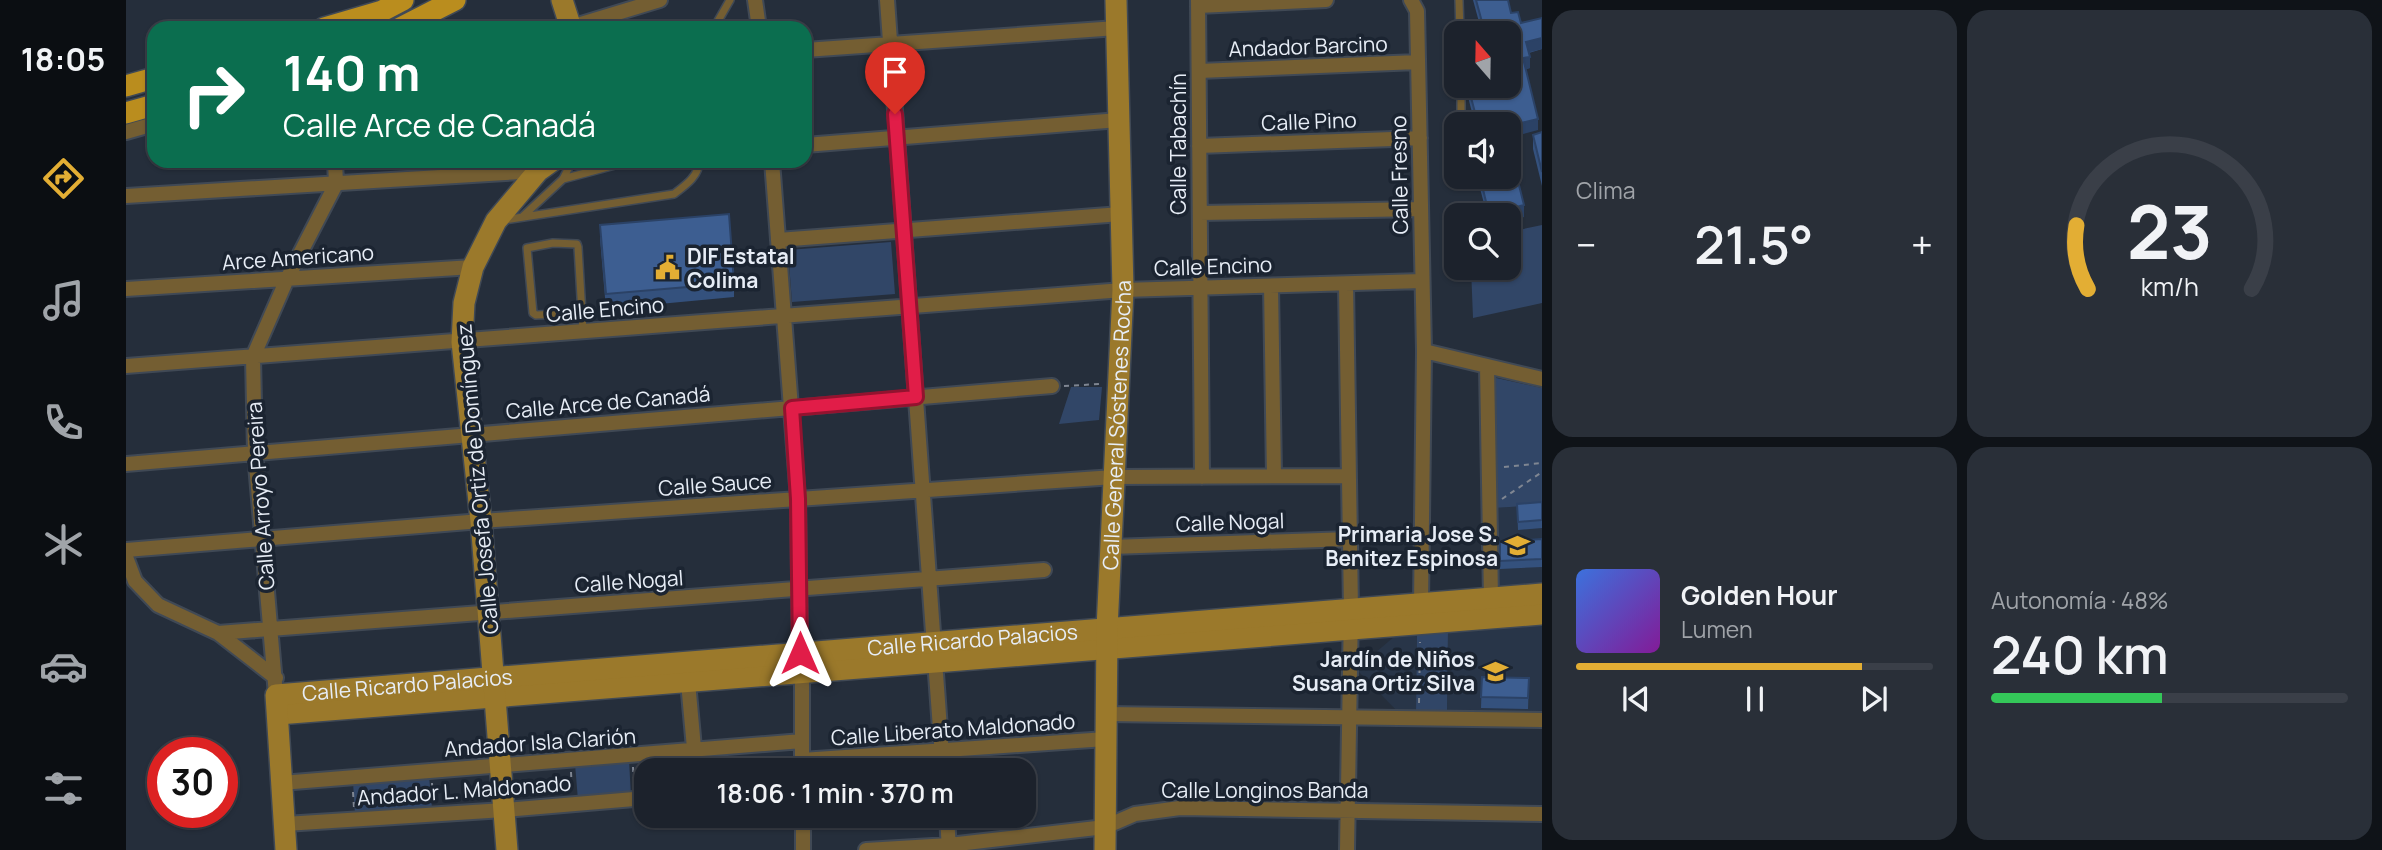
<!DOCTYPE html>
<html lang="es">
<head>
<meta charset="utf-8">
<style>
	:root { --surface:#1c222c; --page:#292f38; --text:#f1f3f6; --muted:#a0a4a9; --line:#3a3f48; --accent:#e3ae34 }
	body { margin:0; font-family:Manrope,sans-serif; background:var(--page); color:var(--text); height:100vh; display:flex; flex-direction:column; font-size:26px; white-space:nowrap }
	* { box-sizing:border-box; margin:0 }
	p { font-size:23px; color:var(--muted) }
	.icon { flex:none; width:38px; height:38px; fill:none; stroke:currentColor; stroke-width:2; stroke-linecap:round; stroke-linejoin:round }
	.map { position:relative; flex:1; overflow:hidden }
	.side { display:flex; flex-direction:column; gap:10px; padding:10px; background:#0f1318; width:840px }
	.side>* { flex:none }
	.hud { position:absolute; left:21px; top:21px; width:665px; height:147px; border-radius:21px; box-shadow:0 2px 5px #0004,0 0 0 2px var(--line); background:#0b6e4f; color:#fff; overflow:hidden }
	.needle { width:46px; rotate:340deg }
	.controls { position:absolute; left:1318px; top:21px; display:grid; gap:14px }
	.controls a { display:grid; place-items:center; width:77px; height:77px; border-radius:14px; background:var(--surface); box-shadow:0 2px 5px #0004,0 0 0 2px var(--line); font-size:35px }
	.speed { position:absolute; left:21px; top:737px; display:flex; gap:14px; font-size:35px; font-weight:700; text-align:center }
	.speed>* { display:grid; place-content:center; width:91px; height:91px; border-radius:50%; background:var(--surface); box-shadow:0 2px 5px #0004,0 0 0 2px var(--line); line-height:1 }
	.speed .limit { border:10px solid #d22; background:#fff; color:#111 }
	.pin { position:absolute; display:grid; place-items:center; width:60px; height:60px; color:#fff; margin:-72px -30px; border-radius:50% 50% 50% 0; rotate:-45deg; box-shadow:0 0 7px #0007 }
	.pin .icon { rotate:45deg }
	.me { position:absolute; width:77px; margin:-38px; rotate:0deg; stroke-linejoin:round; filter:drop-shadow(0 0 5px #0008) }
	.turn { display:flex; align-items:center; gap:24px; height:147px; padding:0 21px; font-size:32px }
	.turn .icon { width:91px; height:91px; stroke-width:2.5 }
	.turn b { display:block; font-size:49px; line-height:60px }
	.big { font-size:52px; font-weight:600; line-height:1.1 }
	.side .widget { flex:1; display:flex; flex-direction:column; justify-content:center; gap:10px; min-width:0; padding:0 24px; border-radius:21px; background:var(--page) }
	.side .dial { align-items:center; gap:0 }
	.dial svg { height:182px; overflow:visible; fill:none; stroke:var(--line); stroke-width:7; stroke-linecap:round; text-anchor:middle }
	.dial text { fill:var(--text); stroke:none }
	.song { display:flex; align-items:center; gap:21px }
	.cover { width:84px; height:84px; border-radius:10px; background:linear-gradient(135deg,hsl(220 70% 55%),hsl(290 70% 35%)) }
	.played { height:7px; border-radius:4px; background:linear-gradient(90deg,var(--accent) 80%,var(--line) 80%) }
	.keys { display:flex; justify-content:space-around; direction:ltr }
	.heat { display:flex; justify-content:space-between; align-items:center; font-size:38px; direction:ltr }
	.charge { height:10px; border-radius:5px; background:linear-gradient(90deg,#34c759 48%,var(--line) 0) }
	.side .tiles { flex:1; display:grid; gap:10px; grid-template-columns:repeat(2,1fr) }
	.trip { position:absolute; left:508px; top:758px; width:402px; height:70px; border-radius:21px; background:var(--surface); box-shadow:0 2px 5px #0004,0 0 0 2px var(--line); font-weight:600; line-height:70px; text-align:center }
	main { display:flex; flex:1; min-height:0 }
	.dock { display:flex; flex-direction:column; width:126px; justify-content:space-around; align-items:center; background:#0b0e12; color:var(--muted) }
	.dock .icon { width:49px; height:49px }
	.dock .selected { color:var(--accent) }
	.dock b { font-size:32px; color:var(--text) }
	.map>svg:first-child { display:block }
	.built { fill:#283548 }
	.green { fill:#314667 }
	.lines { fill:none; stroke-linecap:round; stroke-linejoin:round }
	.lane-casing { stroke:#404955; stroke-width:10 }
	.street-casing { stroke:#404955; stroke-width:18 }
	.secondary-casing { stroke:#404955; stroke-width:24 }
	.primary-casing { stroke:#404955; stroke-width:24 }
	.path { stroke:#7f8692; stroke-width:2; stroke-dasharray:5 5; stroke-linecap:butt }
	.lane { stroke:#745e32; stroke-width:7 }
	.street { stroke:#745e32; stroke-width:14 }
	.secondary { stroke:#9b792b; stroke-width:21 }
	.primary { stroke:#ba8d1e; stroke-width:21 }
	.wall { fill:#34517d }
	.shaded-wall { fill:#2b4266 }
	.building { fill:#3d5e91; stroke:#2b4266; stroke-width:2 }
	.route-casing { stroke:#92132f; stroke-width:18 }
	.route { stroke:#e11d48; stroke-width:12 }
	.labels { text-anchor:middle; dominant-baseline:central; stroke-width:7; stroke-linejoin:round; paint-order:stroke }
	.street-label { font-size:21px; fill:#e7edf6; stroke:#1b2431 }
	.poi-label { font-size:21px; font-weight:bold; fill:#e7edf6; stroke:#1b2431; text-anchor:end }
</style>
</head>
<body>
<main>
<nav class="dock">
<b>18:05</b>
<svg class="icon selected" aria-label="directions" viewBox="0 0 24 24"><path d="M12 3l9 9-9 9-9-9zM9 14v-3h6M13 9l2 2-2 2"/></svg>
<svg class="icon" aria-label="music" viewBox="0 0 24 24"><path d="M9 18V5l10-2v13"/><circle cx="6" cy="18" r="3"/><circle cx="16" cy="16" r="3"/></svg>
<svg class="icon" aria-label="phone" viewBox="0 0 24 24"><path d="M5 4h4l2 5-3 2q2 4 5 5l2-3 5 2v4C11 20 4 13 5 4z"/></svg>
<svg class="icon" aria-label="climate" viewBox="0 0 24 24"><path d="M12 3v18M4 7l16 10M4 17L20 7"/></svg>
<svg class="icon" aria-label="car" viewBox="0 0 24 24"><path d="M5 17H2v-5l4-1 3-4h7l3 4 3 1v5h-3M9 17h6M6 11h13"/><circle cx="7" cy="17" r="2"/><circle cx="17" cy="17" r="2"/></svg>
<svg class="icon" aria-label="filters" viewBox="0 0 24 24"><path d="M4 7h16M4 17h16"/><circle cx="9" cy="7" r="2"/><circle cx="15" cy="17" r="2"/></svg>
</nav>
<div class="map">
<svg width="1416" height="850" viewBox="0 0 1416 850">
	<rect width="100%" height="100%" fill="#252e3b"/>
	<path class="built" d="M1416 505V584L1369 587 1368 508Z
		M1416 621V714L1321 712 1322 631Z
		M1291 634 1290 711H1271L1230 669 1269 636Z"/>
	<path class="green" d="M1416 225V303L1347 318 1345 268H1382L1383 232Z
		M765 242 769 294 666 302 662 250Z
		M1366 377 1416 388V505L1368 508Z
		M945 387H976L973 420 933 424Z
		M1322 631 1321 712 1290 711 1291 634Z
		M503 760 505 796 452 800 449 764Z
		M303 776 306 808 229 814 227 782Z"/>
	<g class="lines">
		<defs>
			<path id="lane" d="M1333 0 1334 33
				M588 28 604 0
				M1335 86V124
				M1336 177V178
				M437 179 504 161
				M396 217 437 179 446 161
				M378 220 548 194C560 185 573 176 573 161
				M457 313 410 315 407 313 401 248 427 243 451 244 452 247 457 331"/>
			<path id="street" d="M629 0 633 28
				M761 0 817 770
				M1072 0 1076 477
				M1285 0 1291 11 1298 351 1295 604
				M1072 6 1200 0
				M445 27 534 0
				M679 50 991 28
				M1073 71 1292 62
				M0 132 28 124
				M679 145 993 120
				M1073 146 1294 138
				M646 161 672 499 674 653
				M0 196 412 171
				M1074 213 1295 209
				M652 240 995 214
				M1220 284 1225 609 1221 850
				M1145 286 1148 476
				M0 289 347 267
				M1298 351 1416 379
				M0 366 997 290 1296 281
				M1361 366 1365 598
				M0 464 926 386
				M985 547 1224 539
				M0 550 355 521 988 477 1223 476
				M0 557 9 581 32 605 92 633 150 678
				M92 633 918 570
				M676 673V770
				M562 682 570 770
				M150 695 129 453 127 357 161 279 210 184 209 161
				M980 714 1416 720
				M676 760 980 739
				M155 783 676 741
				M677 816V850
				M821 816 823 850
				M159 824 378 810 520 798
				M740 850 823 845 979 827 1009 814 1054 808 1416 814"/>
			<g id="secondary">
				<path d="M436 0 445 28"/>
				<path d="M152 714 1416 614"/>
				<path id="s1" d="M160 850 150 695 1416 594"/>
				<path d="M381 850 355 521 336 342 338 303 347 267 370 221 412 171 426 161"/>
				<path id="s2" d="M979 850 981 629 997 290 990 0"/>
			</g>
			<path id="primary" d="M198 28 256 11 277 0
				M274 28 329 0
				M0 86 28 78
				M0 113 28 105"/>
		</defs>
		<use href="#lane" class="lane-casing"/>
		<use href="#street" class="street-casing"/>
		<use href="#secondary" class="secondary-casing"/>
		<use href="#primary" class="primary-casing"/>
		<path class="path" d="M938 386 974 384
			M1378 467 1416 463
			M1376 499 1416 472
			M1293 703 1294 642
			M507 767 508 786
			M445 772 446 791
			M306 783 307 802
			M227 792 228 808"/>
		<use href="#lane" class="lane"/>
		<use href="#street" class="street"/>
		<use href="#secondary" class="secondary"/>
		<use href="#primary" class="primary"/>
	</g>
	<path class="wall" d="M1347 0H1382L1385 13 1395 23 1416 49 1403 53 1404 68 1400 69 1412 130 1382 124H1349L1341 93V86H1382V33H1356Z
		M1416 132V186L1407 149V135Z
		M1351 177H1382L1398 217 1361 215Z
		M474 225 608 283V297L480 309 474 239Z
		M1416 502V528L1392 530 1391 504Z
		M1416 539V567L1374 569V542Z
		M1356 677 1403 678 1402 709 1355 708Z"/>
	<path class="shaded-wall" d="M1416 38V49L1400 53V42Z
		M1404 57V68L1397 70V58Z
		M1412 119V130L1382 138V126Z
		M1398 205V217L1382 221V215H1363V214Z"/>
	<path class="building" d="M1350 0H1382L1385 13 1392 12 1395 23 1416 18V38L1400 42 1404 57 1397 58 1412 119 1382 126V124H1352L1342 86H1382V33H1359Z
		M1416 132V172L1407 135Z
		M1382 142 1398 205 1363 214 1354 177H1382Z
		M603 214 608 283 480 294 474 225Z
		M1416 502V520L1392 522 1391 504Z
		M1416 539V559L1374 561V542Z
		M1356 677 1403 678 1402 698 1355 697Z"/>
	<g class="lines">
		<defs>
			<path id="route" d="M674 653 672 499 666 408 790 397 769 114"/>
		</defs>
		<use href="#route" class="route-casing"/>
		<use href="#route" class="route"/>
	</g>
	<defs>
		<symbol id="civic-bare" viewBox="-9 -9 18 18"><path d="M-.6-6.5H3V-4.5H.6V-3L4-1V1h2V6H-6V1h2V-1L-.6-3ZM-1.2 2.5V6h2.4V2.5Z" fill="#e3ae34" stroke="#1b2431" stroke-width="2.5" paint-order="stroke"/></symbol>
		<symbol id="school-bare" viewBox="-9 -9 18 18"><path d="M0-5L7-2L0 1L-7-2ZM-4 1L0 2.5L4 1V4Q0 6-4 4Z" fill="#e3ae34" stroke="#1b2431" stroke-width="2.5" paint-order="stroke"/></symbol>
	</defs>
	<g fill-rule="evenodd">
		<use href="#civic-bare" x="524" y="250" width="35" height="35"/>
		<use href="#school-bare" x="1374" y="528" width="35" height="35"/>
		<use href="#school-bare" x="1352" y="654" width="35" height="35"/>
	</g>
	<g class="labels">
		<g class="street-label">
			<text transform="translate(1182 46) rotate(-2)">Andador Barcino</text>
			<text transform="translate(1183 121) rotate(-2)">Calle Pino</text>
			<text transform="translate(1052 144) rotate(-90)">Calle Tabachín</text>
			<text transform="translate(1273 175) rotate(-91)">Calle Fresno</text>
			<text transform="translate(172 257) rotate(-4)">Arce Americano</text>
			<text transform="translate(1087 266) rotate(-2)">Calle Encino</text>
			<text transform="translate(479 309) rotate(-5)">Calle Encino</text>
			<text transform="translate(482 402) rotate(-5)">Calle Arce de Canadá</text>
			<text stroke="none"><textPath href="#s2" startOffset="425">Calle General Sóstenes Rocha</textPath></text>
			<text transform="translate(351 479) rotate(-95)">Calle Josefa Ortiz de Domínguez</text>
			<text transform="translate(589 484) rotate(-4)">Calle Sauce</text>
			<text transform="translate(134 496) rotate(-94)">Calle Arroyo Pereira</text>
			<text transform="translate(1104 522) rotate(-2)">Calle Nogal</text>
			<text transform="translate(503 581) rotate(-4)">Calle Nogal</text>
			<text stroke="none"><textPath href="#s1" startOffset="854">Calle Ricardo Palacios</textPath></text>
			<text stroke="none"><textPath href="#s1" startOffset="287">Calle Ricardo Palacios</textPath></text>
			<text transform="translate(827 729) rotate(-4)">Calle Liberato Maldonado</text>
			<text transform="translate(414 742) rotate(-4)">Andador Isla Clarión</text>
			<text transform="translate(338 790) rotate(-4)">Andador L. Maldonado</text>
			<text x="1139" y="790">Calle Longinos Banda</text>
		</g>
		<g class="poi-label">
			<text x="561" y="256" text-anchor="start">DIF Estatal<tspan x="561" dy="24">Colima</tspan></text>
			<text x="1372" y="534">Primaria Jose S.<tspan x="1372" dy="24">Benitez Espinosa</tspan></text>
			<text x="1349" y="659">Jardín de Niños<tspan x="1349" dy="24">Susana Ortiz Silva</tspan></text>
		</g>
	</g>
</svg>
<div class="controls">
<a><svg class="needle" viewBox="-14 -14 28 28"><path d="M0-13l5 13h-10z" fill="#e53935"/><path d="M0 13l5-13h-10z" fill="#a0a4a9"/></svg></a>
<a><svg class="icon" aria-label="sound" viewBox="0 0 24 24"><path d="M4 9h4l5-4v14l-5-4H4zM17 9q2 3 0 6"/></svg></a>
<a><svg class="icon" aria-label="search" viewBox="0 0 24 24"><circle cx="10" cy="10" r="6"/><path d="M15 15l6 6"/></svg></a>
</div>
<div class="speed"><div class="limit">30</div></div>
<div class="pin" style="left:769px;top:114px;background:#d93025"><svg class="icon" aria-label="arrive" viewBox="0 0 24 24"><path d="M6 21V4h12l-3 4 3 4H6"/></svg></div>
<svg class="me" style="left:674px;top:653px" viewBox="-20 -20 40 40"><path d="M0-17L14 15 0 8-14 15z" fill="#e11d48" stroke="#fff" stroke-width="4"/></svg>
<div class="trip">18:06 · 1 min · 370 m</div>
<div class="hud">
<div class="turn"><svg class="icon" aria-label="right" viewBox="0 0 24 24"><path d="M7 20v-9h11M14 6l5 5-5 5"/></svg><div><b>140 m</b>Calle Arce de Canadá</div></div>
</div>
</div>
<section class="side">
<div class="tiles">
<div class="widget"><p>Clima</p>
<div class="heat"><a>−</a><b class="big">21.5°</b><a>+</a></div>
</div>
<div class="widget dial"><svg viewBox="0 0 100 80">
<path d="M14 69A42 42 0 1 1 86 69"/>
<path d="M14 69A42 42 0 0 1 9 41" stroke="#e3ae34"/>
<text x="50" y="56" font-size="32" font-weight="700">23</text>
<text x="50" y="72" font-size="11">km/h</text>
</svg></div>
<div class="widget">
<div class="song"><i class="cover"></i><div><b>Golden Hour</b><p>Lumen</p></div></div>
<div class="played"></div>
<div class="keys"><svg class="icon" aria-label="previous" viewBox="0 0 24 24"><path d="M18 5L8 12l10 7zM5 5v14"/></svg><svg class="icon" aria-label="pause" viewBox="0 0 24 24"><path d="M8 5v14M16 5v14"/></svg><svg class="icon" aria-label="next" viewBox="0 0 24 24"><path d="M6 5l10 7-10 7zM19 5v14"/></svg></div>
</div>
<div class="widget"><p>Autonomía · 48%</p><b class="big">240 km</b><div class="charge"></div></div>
</div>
</section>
</main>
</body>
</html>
